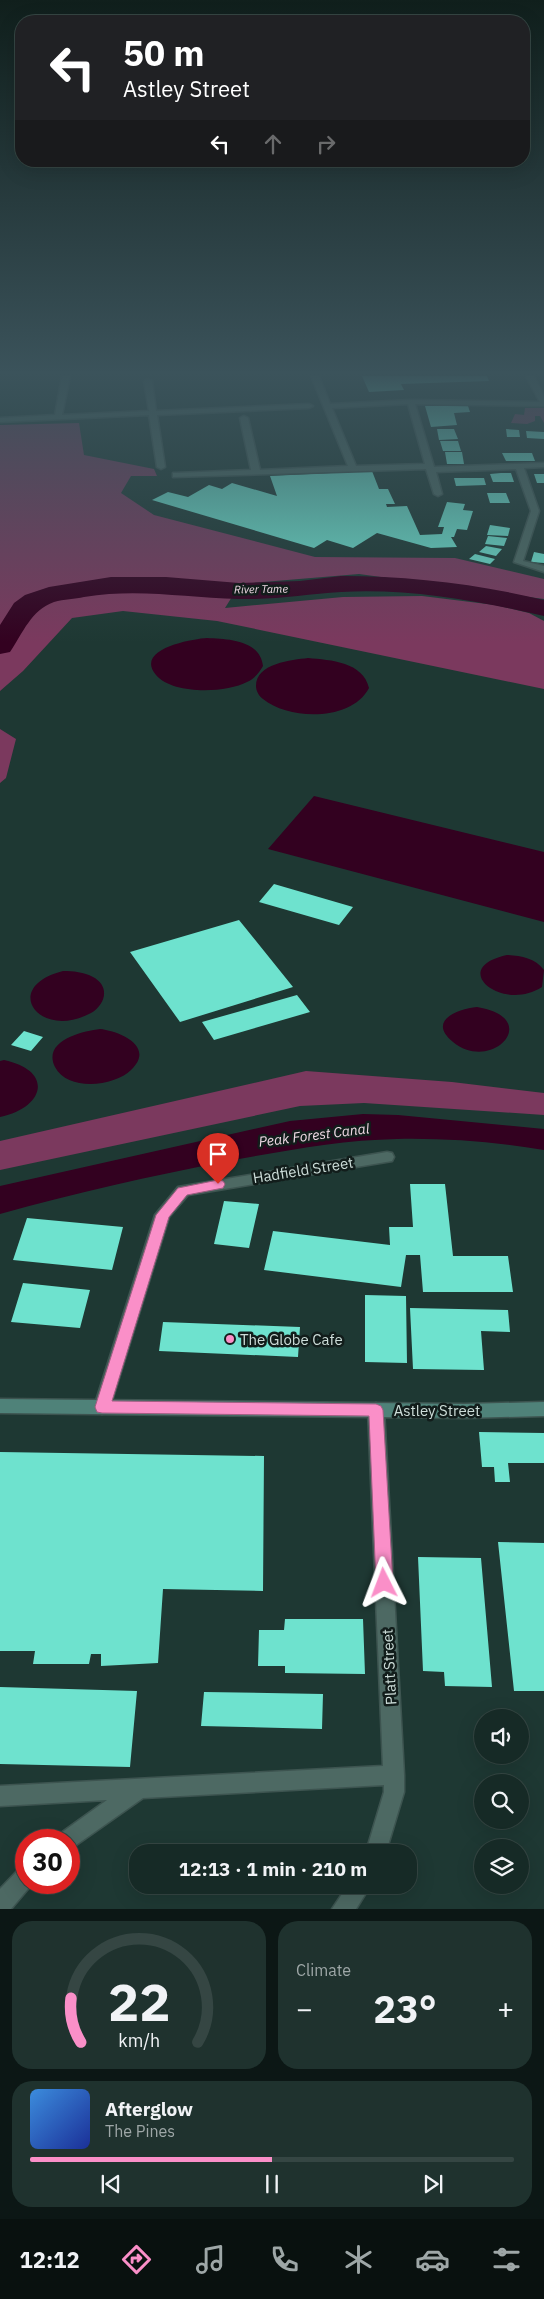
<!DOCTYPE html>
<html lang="en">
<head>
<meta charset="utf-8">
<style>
	:root { --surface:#162a26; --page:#1f322e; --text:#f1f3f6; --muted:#9ea7a7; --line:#354643; --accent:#fa8fc8 }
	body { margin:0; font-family:"IBM Plex Sans",sans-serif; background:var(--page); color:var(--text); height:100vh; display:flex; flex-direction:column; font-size:19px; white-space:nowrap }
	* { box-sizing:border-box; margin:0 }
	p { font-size:16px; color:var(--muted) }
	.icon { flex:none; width:28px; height:28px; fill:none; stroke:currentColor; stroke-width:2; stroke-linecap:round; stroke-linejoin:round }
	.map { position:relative; height:1909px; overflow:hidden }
	.drawer { display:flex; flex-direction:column; gap:12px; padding:12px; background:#0c1715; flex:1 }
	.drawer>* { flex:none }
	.guide { position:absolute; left:15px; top:15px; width:515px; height:152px; border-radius:20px; box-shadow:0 5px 20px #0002,0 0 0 1px var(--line); background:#202124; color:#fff; overflow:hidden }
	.controls { position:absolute; left:474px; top:1709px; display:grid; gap:10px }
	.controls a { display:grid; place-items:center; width:55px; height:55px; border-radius:50%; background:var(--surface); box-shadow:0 5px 20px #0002,0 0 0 1px var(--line); font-size:25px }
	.speed { position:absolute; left:15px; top:1829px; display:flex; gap:10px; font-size:25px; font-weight:700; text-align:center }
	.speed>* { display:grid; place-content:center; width:65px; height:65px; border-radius:50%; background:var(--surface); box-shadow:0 5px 20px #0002,0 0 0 1px var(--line); line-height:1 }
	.speed .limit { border:8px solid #d22; background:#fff; color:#111 }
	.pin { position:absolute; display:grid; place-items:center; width:42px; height:42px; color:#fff; margin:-51px -21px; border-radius:50% 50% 50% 0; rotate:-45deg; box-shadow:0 0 5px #0007 }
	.pin .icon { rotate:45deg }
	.me { position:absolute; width:55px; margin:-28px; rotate:357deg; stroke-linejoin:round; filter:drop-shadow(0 0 4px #0008) }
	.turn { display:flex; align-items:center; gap:18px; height:105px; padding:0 25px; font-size:22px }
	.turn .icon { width:65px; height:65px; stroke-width:2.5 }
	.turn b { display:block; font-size:35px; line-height:42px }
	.lanes { display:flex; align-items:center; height:48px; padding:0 25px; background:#0003; justify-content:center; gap:25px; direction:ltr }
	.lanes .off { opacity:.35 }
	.big { font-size:38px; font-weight:800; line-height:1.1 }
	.drawer .widget { flex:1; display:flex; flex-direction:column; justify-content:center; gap:8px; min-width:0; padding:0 18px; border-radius:20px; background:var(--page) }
	.drawer .dial { align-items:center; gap:0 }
	.dial svg { height:130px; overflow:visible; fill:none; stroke:var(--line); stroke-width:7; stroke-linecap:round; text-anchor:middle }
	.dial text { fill:var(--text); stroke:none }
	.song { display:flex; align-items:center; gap:15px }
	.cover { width:60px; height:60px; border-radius:8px; background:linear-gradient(135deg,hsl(210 70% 55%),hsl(230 70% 35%)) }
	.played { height:5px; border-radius:2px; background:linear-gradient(90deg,var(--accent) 50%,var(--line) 50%) }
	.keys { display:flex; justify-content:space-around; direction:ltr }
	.heat { display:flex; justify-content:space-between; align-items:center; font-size:28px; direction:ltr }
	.drawer .tiles { flex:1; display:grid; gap:12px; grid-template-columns:1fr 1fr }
	.widget:last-child { grid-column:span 2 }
	.trip { position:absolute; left:129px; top:1844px; width:288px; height:50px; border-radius:20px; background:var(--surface); box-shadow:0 5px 20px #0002,0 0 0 1px var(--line); font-weight:800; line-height:50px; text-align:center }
	.menu { display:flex; height:80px; justify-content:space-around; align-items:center; background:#09110f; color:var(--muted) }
	.menu .icon { width:35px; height:35px }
	.menu .selected { color:var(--accent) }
	.menu b { font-size:22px; color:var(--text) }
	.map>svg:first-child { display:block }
	.green { fill:#7b395e }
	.water { fill:#330120 }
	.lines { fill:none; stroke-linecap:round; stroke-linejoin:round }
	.river { fill:#330120; fill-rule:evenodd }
	.building { fill:#6ee2ce }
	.minor-casing { stroke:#3d5450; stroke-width:3 }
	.secondary-casing { stroke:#3d5450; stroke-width:3 }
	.minor { fill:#4d6963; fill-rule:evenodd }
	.secondary { fill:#4f8279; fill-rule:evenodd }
	.route { fill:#fa8fc8; stroke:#a25d82 }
	.poi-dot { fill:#fa8fc8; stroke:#121d1b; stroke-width:2 }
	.labels { text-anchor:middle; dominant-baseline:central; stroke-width:5; stroke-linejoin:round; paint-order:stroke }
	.far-water-label { font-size:11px; font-style:italic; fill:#f1dbe6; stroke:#121d1b }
	.water-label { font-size:14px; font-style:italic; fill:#f1dbe6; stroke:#121d1b }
	.near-street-label { font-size:15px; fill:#cdddd9; stroke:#121d1b }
	.near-poi-label { font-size:15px; fill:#cdddd9; stroke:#121d1b; text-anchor:start }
</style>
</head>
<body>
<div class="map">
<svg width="544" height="1909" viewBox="0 0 544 1909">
	<rect width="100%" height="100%" fill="#1e3833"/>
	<path class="green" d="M525 408H544V423L540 416H535V421L527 424 511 423 515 414 524 415Z
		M79 423 84 455 154 469 157 476H131L121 493 154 515 315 557 455 558 544 579V599L359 574 240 584 225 608 343 597 422 596 495 605 529 613 544 621V689L217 621 123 611 72 618 23 671 0 691V425Z
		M0 729 16 739 6 778 0 783Z
		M306 1071 452 1082 544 1093V1115L364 1103 300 1106 0 1170V1141Z"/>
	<path class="water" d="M207 638C228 639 260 640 263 666 259 673 255 678 247 682 226 693 173 695 156 675 134 649 192 639 207 638Z
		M308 658C331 660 363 662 369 688 352 721 290 721 263 699 259 696 256 691 256 686 256 663 292 660 308 658Z
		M314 796 544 852V922L268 849Z
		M507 955C521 956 535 958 544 970L542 987C502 1013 447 968 507 955Z
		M63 971C73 971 84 972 93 977 110 986 106 1004 91 1013 39 1041 0 987 63 971Z
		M477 1007C544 1018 492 1074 453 1042 427 1021 457 1009 477 1007Z
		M100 1029C119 1031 156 1046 131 1070 115 1086 68 1092 55 1067 42 1041 82 1031 100 1029Z
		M4 1060C55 1071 44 1108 0 1117V1061Z
		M363 1114 398 1115 544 1129V1150C496 1142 446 1138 397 1139 341 1140 284 1151 228 1161 151 1176 75 1193 0 1214V1186L290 1121Z"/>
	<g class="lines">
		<path class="river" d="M341 576C410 576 477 584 544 600V616C480 601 408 588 341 592 307 594 274 600 239 599 185 598 140 588 84 597 75 599 64 599 54 602 31 610 23 633 10 652L0 654V625L14 603 25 595 49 587 111 577H166L239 583 300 581Z"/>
	</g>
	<path class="building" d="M362 376H487L489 381 401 384 404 390 369 392Z
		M425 406H468L470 412 454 413 457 425 431 427Z
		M437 429H454L458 439 439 440Z
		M506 429 519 430 520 437H507Z
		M526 431 544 432V439L527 438Z
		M440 441H458L461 451H443Z
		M445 452H462L464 464H447Z
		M502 453H532L535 461H506Z
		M372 471 379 489H388L395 504H386L387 507 407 506 420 535 442 534 444 527H438L447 502 465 504 463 510 473 511 467 530 457 529 454 537H451L457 547 431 548 377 533 353 548 327 540 314 548 152 500 168 492 188 497 209 485 222 489 232 483 277 496 270 476Z
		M501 473H511L514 482H493L490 474Z
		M534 474H544V483H537Z
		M454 478H484L486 485 456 486Z
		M487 493H506L510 503H490Z
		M490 525 510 528 508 536 487 535Z
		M488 536 507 538 504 546 485 544Z
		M486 546 502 549 496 556 479 552Z
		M534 552 544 554V563L531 562Z
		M475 554 495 559 490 564 469 559Z
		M274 884 353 907 339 925 259 902Z
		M239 920 293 987 180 1022 130 952Z
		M297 995 310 1012 214 1040 202 1022Z
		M24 1031 43 1037 31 1051 11 1045Z
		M410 1184H445L453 1256H508L513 1292H423L420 1255H406L401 1287 264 1270 273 1231 390 1245 389 1227H413Z
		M224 1201 259 1204 249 1248 214 1244Z
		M27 1218 123 1227 112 1270 13 1260Z
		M23 1283 90 1290 80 1328 11 1322Z
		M365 1295 406 1296 407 1363 365 1362Z
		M410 1308 508 1310 510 1332 481 1331 484 1370 413 1369Z
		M163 1322 300 1327 298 1357 159 1351Z
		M479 1432 544 1433V1463H508L510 1482H495L494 1467H482Z
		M0 1452 264 1456 263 1591 163 1589 158 1663 101 1666V1654H91L89 1664H33L35 1651H0Z
		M498 1542 544 1543V1691H514Z
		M418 1557 481 1558 492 1687 445 1686 444 1672 423 1671Z
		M285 1619H363L365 1674 285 1673V1666H258L259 1630H284Z
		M0 1687 137 1691 130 1767 0 1764Z
		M204 1692 323 1694 322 1729 201 1726Z"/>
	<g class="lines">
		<defs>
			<path id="minor" d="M62 376H70L62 415 149 411 144 381 148 379 152 381 156 411 309 404 313 406 309 408 157 415 165 467 161 469 157 467 149 415 0 422V418L55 415Z
				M311 376H319L330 404 411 400 540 402 526 376H534L544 396V406L415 404 434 467 544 463V467L524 468 539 511 523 561 544 566V572L514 562 531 511 516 469 436 472 442 494 438 496 434 494 426 469 173 477V473H176L251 470 240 418 244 416 248 418 260 470 348 466ZM408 404 425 464 356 466 332 408Z
				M387 1152 392 1153 394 1157 392 1161 188 1195 169 1217 110 1407 108 1412 102 1414 96 1412 94 1407 155 1215 178 1187Z
				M376 1403 382 1405 384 1410 404 1775V1792L386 1852H366L384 1792V1785L143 1798 69 1850V1840H58L61 1833 107 1800 0 1806V1786L383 1766 368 1410 370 1405Z
				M26 1866V1882L33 1883 11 1909H0V1889L19 1869Z
				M348 1885H371L356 1909H332Z"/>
			<path id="secondary" d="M0 1399 465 1404 544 1402V1416L465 1418 0 1413Z"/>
		</defs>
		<use href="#minor" class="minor-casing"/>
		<use href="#secondary" class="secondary-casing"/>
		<use href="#minor" class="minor"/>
		<use href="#secondary" class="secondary"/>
	</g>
	<linearGradient id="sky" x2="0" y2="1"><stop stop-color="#101f1c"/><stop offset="0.58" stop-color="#3b535b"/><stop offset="1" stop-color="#3b535b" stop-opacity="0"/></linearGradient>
	<rect width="544" height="643" fill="url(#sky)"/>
	<path class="route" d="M218 1180 223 1181 225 1184 223 1188 187 1195 169 1217 112 1401 376 1404 381 1406 383 1410 393 1583 390 1588 384 1590 379 1588 376 1583 369 1416 102 1413 97 1412 95 1407 156 1215 178 1188Z"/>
	<circle class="poi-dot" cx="230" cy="1339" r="5"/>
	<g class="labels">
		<g class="far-water-label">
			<text transform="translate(261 589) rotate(-1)">River Tame</text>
		</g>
		<g class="water-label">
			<text transform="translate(314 1135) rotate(-7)">Peak Forest Canal</text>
		</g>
		<g class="near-street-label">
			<text transform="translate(303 1170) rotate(-9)">Hadfield Street</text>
			<text x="437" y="1410">Astley Street</text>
			<text transform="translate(389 1667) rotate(-93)">Platt Street</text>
		</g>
		<g class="near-poi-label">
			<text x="240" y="1339">The Globe Cafe</text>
		</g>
	</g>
</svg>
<div class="controls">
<a><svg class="icon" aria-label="sound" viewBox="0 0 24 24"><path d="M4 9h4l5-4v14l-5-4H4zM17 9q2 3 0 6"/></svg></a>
<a><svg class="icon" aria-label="search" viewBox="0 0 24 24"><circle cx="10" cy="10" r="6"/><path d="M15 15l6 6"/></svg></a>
<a><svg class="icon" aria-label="layers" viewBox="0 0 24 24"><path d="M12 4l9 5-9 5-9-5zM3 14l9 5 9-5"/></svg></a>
</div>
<div class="speed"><div class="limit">30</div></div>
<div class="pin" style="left:218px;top:1184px;background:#d93025"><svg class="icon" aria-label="arrive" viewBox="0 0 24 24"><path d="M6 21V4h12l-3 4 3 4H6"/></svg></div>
<svg class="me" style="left:384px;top:1583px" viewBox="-20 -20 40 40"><path d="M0-17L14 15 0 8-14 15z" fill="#fa8fc8" stroke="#fff" stroke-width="4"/></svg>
<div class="trip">12:13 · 1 min · 210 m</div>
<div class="guide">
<div class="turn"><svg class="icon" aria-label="left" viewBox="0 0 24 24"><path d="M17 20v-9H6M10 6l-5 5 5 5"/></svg><div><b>50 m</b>Astley Street</div></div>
<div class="lanes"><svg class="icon" aria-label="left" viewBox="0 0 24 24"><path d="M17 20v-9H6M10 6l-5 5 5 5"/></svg><svg class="icon off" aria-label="ahead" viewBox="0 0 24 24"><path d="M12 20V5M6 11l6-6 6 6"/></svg><svg class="icon off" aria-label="right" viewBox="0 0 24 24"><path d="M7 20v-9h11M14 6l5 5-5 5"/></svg></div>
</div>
</div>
<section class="drawer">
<div class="tiles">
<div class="widget dial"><svg viewBox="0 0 100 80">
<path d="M14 69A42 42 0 1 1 86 69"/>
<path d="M14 69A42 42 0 0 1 8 42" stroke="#fa8fc8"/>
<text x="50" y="56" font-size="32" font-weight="700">22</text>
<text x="50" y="72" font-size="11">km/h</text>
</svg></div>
<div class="widget"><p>Climate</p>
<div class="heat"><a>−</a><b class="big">23°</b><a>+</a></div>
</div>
<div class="widget">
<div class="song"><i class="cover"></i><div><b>Afterglow</b><p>The Pines</p></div></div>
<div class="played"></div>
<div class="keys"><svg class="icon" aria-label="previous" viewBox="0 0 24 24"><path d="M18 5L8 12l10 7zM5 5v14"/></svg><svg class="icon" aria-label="pause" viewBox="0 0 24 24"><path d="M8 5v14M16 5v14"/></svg><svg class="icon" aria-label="next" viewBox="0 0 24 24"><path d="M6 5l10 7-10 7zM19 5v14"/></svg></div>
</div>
</div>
</section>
<nav class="menu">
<b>12:12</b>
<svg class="icon selected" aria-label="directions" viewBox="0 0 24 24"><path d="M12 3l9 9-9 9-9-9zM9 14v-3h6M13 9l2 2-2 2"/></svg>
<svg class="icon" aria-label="music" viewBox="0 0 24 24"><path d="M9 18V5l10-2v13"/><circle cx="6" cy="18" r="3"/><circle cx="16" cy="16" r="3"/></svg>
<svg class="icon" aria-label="phone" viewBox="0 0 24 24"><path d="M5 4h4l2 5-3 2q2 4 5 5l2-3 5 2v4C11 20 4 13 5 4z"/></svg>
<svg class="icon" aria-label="climate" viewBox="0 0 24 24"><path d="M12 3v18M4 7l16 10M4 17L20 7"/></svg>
<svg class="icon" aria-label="car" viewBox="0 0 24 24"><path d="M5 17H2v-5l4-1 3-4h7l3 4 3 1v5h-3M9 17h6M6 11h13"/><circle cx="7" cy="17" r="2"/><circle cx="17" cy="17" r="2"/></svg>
<svg class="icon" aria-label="filters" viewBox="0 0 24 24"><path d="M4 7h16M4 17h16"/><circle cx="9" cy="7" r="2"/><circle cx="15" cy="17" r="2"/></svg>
</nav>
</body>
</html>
